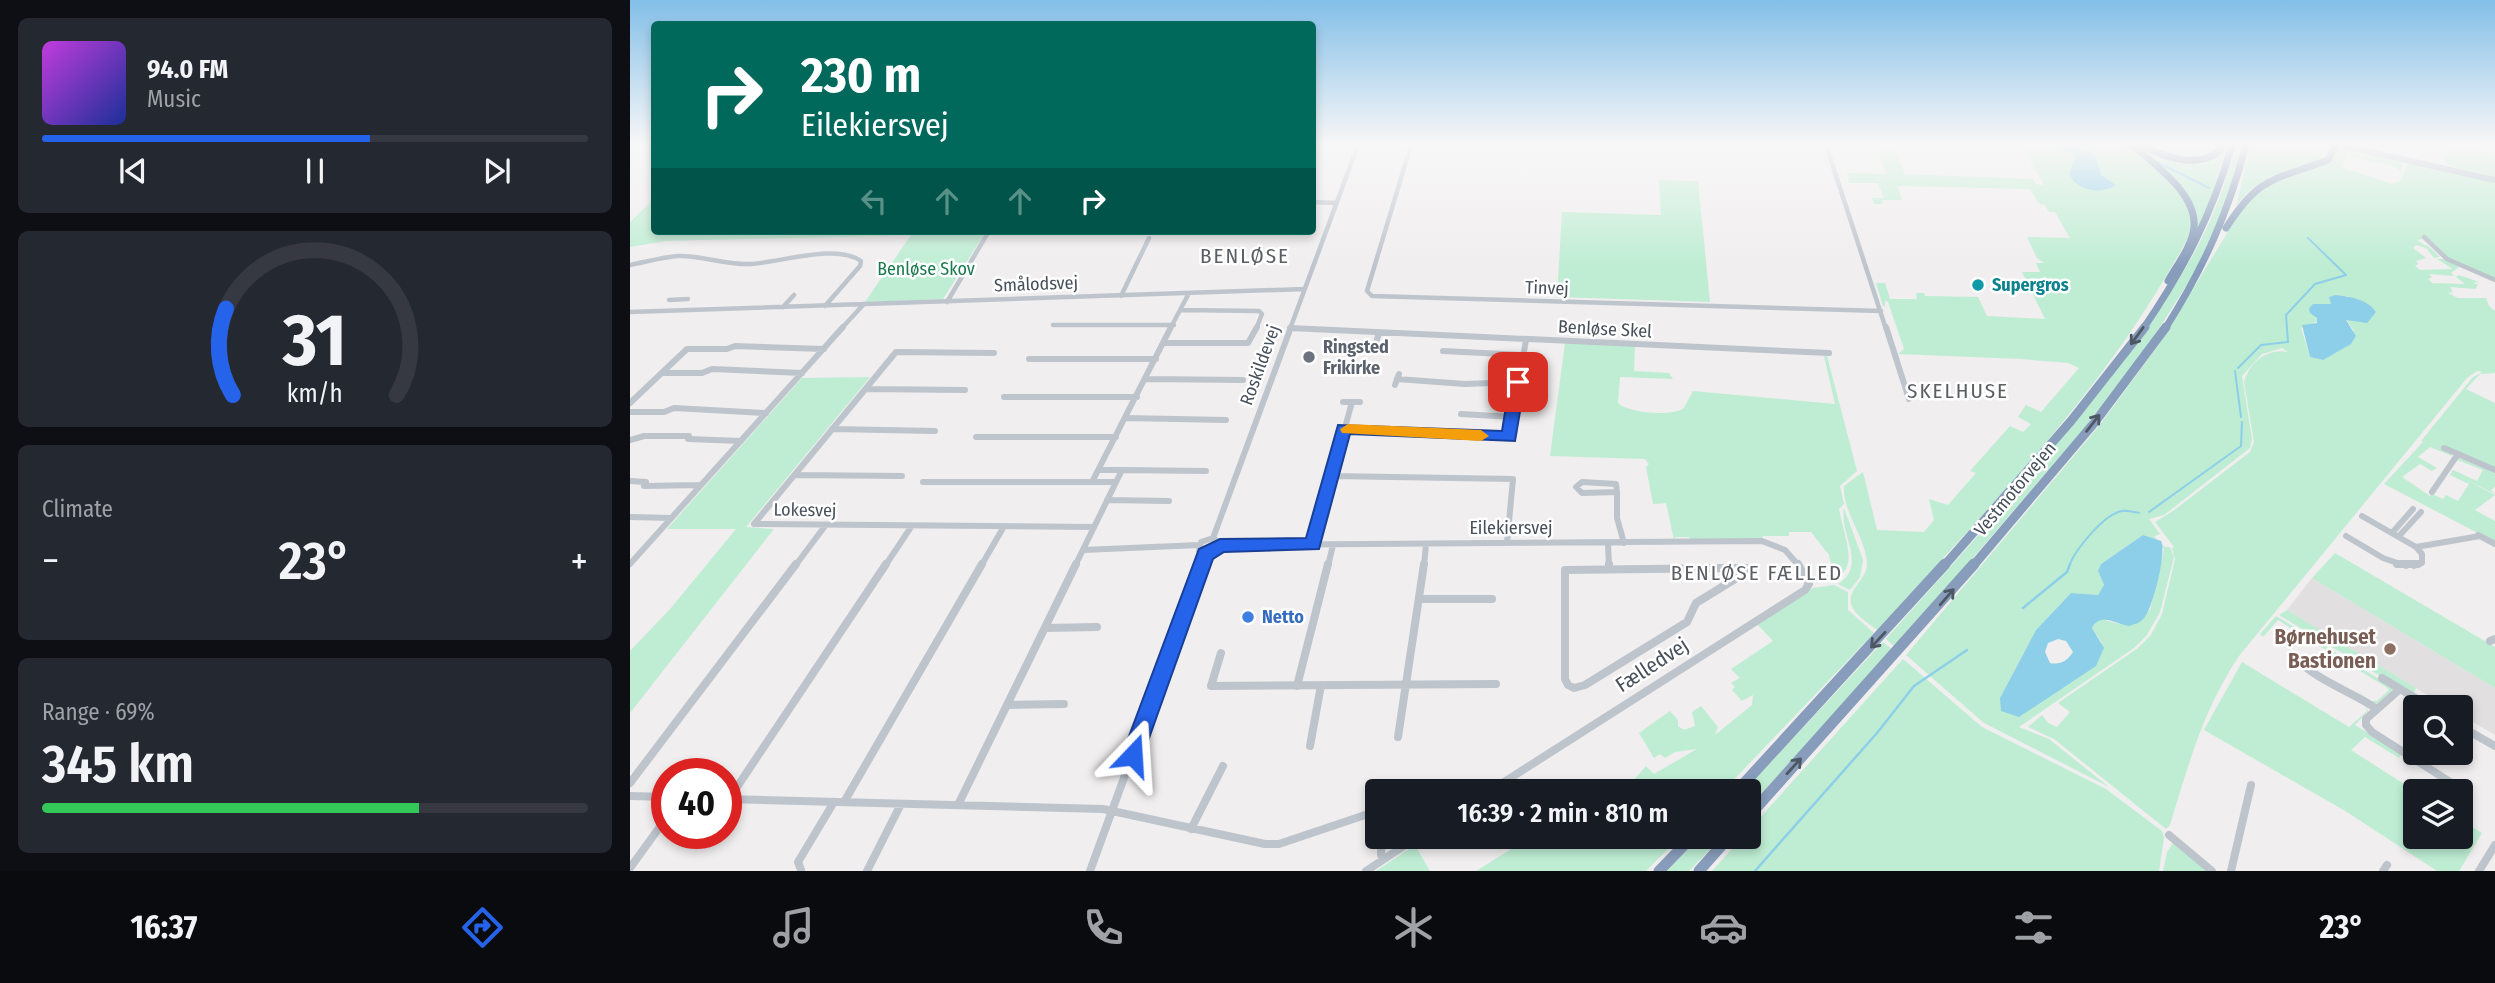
<!DOCTYPE html>
<html lang="en">
<head>
<meta charset="utf-8">
<style>
	:root { --surface:#171b24; --page:#242831; --text:#f1f3f6; --muted:#9ea1a6; --line:#363941; --accent:#2563eb }
	body { margin:0; font-family:"Fira Sans Condensed",sans-serif; background:var(--page); color:var(--text); height:100vh; display:flex; flex-direction:column; font-size:26px; white-space:nowrap }
	* { box-sizing:border-box; margin:0 }
	p { font-size:23px; color:var(--muted) }
	.icon { flex:none; width:38px; height:38px; fill:none; stroke:currentColor; stroke-width:2; stroke-linecap:round; stroke-linejoin:round }
	.map { position:relative; flex:1; overflow:hidden }
	.details { display:flex; flex-direction:column; gap:18px; padding:18px; background:#0d0f14; width:630px }
	.details>* { flex:none }
	.hud { position:absolute; left:21px; top:21px; width:665px; height:214px; border-radius:7px; box-shadow:0 4px 10px #0003; background:#00695c; color:#fff; overflow:hidden }
	.tools { position:absolute; left:1773px; top:695px; display:grid; gap:14px }
	.tools a { display:grid; place-items:center; width:70px; height:70px; border-radius:7px; background:var(--surface); box-shadow:0 4px 10px #0003; font-size:35px }
	.speed { position:absolute; left:21px; top:758px; display:flex; gap:14px; font-size:35px; font-weight:700; text-align:center }
	.speed>* { display:grid; place-content:center; width:91px; height:91px; border-radius:50%; background:var(--surface); box-shadow:0 4px 10px #0003; line-height:1 }
	.speed .limit { border:10px solid #d22; background:#fff; color:#111 }
	.pin { position:absolute; display:grid; place-items:center; width:60px; height:60px; color:#fff; margin:-30px; border-radius:14px; box-shadow:0 4px 10px #0006 }
	.me { position:absolute; width:77px; margin:-38px; rotate:20deg; stroke-linejoin:round; filter:drop-shadow(0 0 5px #0008) }
	.turn { display:flex; align-items:center; gap:24px; height:147px; padding:0 35px; font-size:32px }
	.turn .icon { width:91px; height:91px; stroke-width:2.5 }
	.turn b { display:block; font-size:49px; line-height:60px }
	.lanes { display:flex; align-items:center; height:66px; padding:0 35px; background:#0003; justify-content:center; gap:35px; direction:ltr }
	.lanes .off { opacity:.35 }
	.big { font-size:52px; font-weight:600; line-height:1.1 }
	.details .tile { flex:1; display:flex; flex-direction:column; justify-content:center; gap:10px; min-width:0; padding:0 24px; border-radius:10px; background:var(--page) }
	.details .dial { align-items:center; gap:0 }
	.dial svg { height:182px; overflow:visible; fill:none; stroke:var(--line); stroke-width:7; stroke-linecap:round; text-anchor:middle }
	.dial text { fill:var(--text); stroke:none }
	.song { display:flex; align-items:center; gap:21px }
	.cover { width:84px; height:84px; border-radius:10px; background:linear-gradient(135deg,hsl(290 70% 55%),hsl(230 70% 35%)) }
	.played { height:7px; border-radius:4px; background:linear-gradient(90deg,var(--accent) 60%,var(--line) 60%) }
	.keys { display:flex; justify-content:space-around; direction:ltr }
	.heat { display:flex; justify-content:space-between; align-items:center; font-size:38px; direction:ltr }
	.charge { height:10px; border-radius:5px; background:linear-gradient(90deg,#34c759 69%,var(--line) 0) }
	.trip { position:absolute; left:735px; top:779px; width:396px; height:70px; border-radius:7px; background:var(--surface); box-shadow:0 4px 10px #0003; font-weight:600; line-height:70px; text-align:center }
	.menu { display:flex; height:112px; justify-content:space-around; align-items:center; background:#090b0e; color:var(--muted) }
	.menu .icon { width:49px; height:49px }
	.menu .current { color:var(--accent) }
	.menu b { font-size:32px; color:var(--text) }
	main { display:flex; flex:1; min-height:0 }
	.map>svg:first-child { display:block }
	.education { fill:#e1dfdf }
	.green { fill:#beedd3; fill-rule:evenodd }
	.water { fill:#8dcfe8; fill-rule:evenodd }
	.lines { fill:none; stroke-linecap:round; stroke-linejoin:round }
	.stream-far1 { stroke:#8dcfe8; stroke-width:2 }
	.stream { stroke:#8dcfe8; stroke-width:2.5 }
	.minor-far2 { stroke:#bdc4cc; stroke-width:4.5 }
	.minor-far1 { stroke:#bdc4cc; stroke-width:6 }
	.minor { stroke:#bdc4cc; stroke-width:8 }
	.major { stroke:#afbccc; stroke-width:6 }
	.highway-far2 { stroke:#889dbb; stroke-width:7 }
	.highway-far1 { stroke:#889dbb; stroke-width:9 }
	.highway { stroke:#889dbb; stroke-width:11 }
	.oneway { stroke:#4e5864 }
	.route { fill:#2563eb; stroke:#184099; stroke-width:2 }
	.slow { fill:#f59e0b }
	.culture-dot { fill:#0f9aa8; stroke:#fff; stroke-width:2.5 }
	.worship-dot { fill:#6b7280; stroke:#fff; stroke-width:2.5 }
	.shop-dot { fill:#3f7fe0; stroke:#fff; stroke-width:2.5 }
	.education-dot { fill:#8d6e63; stroke:#fff; stroke-width:2.5 }
	.labels { text-anchor:middle; dominant-baseline:central; stroke-width:5; stroke-linejoin:round; paint-order:stroke }
	.park-label { font-size:18px; fill:#1b794f; stroke:#fff }
	.street-label { font-size:18px; fill:#47505a; stroke:#fff }
	.culture-label { font-size:18px; font-weight:bold; fill:#0d838f; stroke:#fff; text-anchor:start }
	.worship-label { font-size:18px; font-weight:bold; fill:#5b616d; stroke:#fff; text-anchor:start }
	.shop-label { font-size:18px; font-weight:bold; fill:#366cbe; stroke:#fff; text-anchor:start }
	.quarter-label { font-size:21px; letter-spacing:2px; fill:#5b5e63; stroke:#fff }
	.near-education-label { font-size:21px; font-weight:bold; fill:#785e54; stroke:#fff; text-anchor:end }
	.near-street-label { font-size:21px; fill:#47505a; stroke:#fff }
</style>
</head>
<body>
<main>
<section class="details">
<div class="tile">
<div class="song"><i class="cover"></i><div><b>94.0 FM</b><p>Music</p></div></div>
<div class="played"></div>
<div class="keys"><svg class="icon" aria-label="previous" viewBox="0 0 24 24"><path d="M18 5L8 12l10 7zM5 5v14"/></svg><svg class="icon" aria-label="pause" viewBox="0 0 24 24"><path d="M8 5v14M16 5v14"/></svg><svg class="icon" aria-label="next" viewBox="0 0 24 24"><path d="M6 5l10 7-10 7zM19 5v14"/></svg></div>
</div>
<div class="tile dial"><svg viewBox="0 0 100 80">
<path d="M14 69A42 42 0 1 1 86 69"/>
<path d="M14 69A42 42 0 0 1 11 31" stroke="#2563eb"/>
<text x="50" y="56" font-size="32" font-weight="700">31</text>
<text x="50" y="72" font-size="11">km/h</text>
</svg></div>
<div class="tile"><p>Climate</p>
<div class="heat"><a>−</a><b class="big">23°</b><a>+</a></div>
</div>
<div class="tile"><p>Range · 69%</p><b class="big">345 km</b><div class="charge"></div></div>
</section>
<div class="map">
<svg width="1865" height="871" viewBox="0 0 1865 871">
	<rect width="100%" height="100%" fill="#f0eeee"/>
	<path class="education" d="M1682 578 1865 688V735L1831 715 1830 707H1817L1657 610Z"/>
	<path class="green" d="M1245 145H1263L1275 174 1403 179 1406 184 1414 185 1391 145H1500C1516 161 1559 195 1561 218 1563 235 1547 257 1539 271 1462 404 1350 517 1247 630 1238 623 1223 614 1221 603 1218 589 1237 579 1237 564 1236 537 1212 512 1214 486L1233 472 1247 530 1294 532 1304 520 1299 499 1318 505 1346 473 1340 471 1380 426 1393 432 1401 424 1388 417 1396 405 1411 412 1449 368 1438 363 1391 359 1268 354 1274 349 1258 302 1255 300V307L1253 306 1246 283H1255L1260 299H1287L1286 293H1294L1295 296 1348 297 1357 316 1415 319 1392 272H1410L1406 263H1414L1407 258 1397 237 1440 238 1425 212H1419L1414 204H1409L1400 189 1267 186 1272 200H1252L1253 204H1244L1242 198H1254L1248 183H1219L1217 173 1257 174Z
		M1509 145C1534 155 1580 172 1597 145L1579 205 1567 231 1564 209 1517 158Z
		M1514 145H1592L1588 151C1556 161 1545 158 1514 145Z
		M1605 145H1613L1600 197 1563 275 1521 341 1456 426 1266 648 1256 639C1328 558 1401 478 1467 393 1526 317 1585 241 1605 145Z
		M1620 145H1699L1702 146 1697 158C1663 169 1626 175 1606 207Z
		M1712 148 1774 162 1769 176 1770 171 1760 165 1717 156 1711 167 1762 184 1771 180 1779 161 1865 183V279L1814 256 1793 239 1787 240 1798 247 1796 244 1810 257 1804 258 1796 248 1786 245 1783 248 1796 258 1786 261 1788 264 1785 266 1790 270 1823 269 1807 259H1816L1829 267 1821 273 1824 276 1799 274 1802 277 1798 279 1802 283 1835 284 1826 277 1829 275 1849 282 1843 283 1848 285 1845 289 1820 287 1823 292 1818 293 1828 298H1856L1859 306 1865 311V373L1850 374 1836 389 1865 403V468L1812 446 1811 449 1821 454 1822 456 1800 447 1788 457 1807 468 1802 471 1790 464 1772 477 1800 496 1802 494 1813 499 1816 495 1828 501 1839 484 1820 475 1823 470 1847 481 1853 470 1827 460 1829 458 1865 473V487L1861 490 1865 494 1829 476 1865 495 1845 510 1865 521V542L1754 484 1793 442 1791 441 1843 377 1853 372 1847 371 1837 378 1609 656C1574 708 1558 765 1540 825L1536 829 1424 739 1398 727 1412 715 1418 723 1427 727 1440 712 1428 703 1508 648 1521 635 1532 614 1545 559 1542 548 1544 547 1525 522 1543 511 1620 452 1624 442 1614 382C1620 361 1639 348 1658 352L1652 348 1632 354 1612 376 1622 439 1620 448 1534 515 1519 519 1530 534 1524 536 1535 547H1540L1544 557 1530 612 1517 635 1504 648 1389 727 1419 739 1479 787 1354 723 1276 655 1469 426 1532 340 1613 207 1628 189 1699 163 1708 149ZM1717 296 1746 312 1732 322 1716 319 1724 331 1693 360 1680 357 1671 328 1688 321 1679 308 1684 304 1699 306ZM1513 535 1530 541 1534 550 1520 610 1489 624 1471 619 1465 622 1462 628 1472 643 1370 698 1406 630 1441 593 1468 595 1474 586 1468 571 1471 564Z
		M1829 149 1865 153V177L1817 165 1813 158 1820 150Z
		M1029 180 1068 181 1080 302 927 297 932 212 1031 215Z
		M24 199V231H356L313 299 235 302 281 235 35 241 0 247V222Z
		M935 343 1005 346 1004 371 1039 373 1043 379 990 377 988 403C997 413 1044 417 1054 408L1063 391 1205 404 1194 356H1197L1227 471 1210 486 1214 504 1209 509C1216 546 1236 580 1183 582L1195 577 1202 570 1199 555 1181 532H1159V536H1133L1132 539 1060 540 1059 537H1046L1044 540 1036 503 1023 504 1016 467 1019 464 1015 459 920 456Z
		M240 377 116 527 144 529 0 713V651L41 608 106 529H37L172 378Z
		M1214 508 1233 560 1230 577 1220 590 1208 584C1238 565 1209 535 1214 508Z
		M1705 553 1865 647V688L1682 578Z
		M1204 585 1218 592V610L1244 633 1093 791H994L1016 766 1024 774 1067 749 1045 752 1035 758 1030 754 1024 758 1009 733 1040 711 1048 720V726L1054 730 1065 726 1062 712 1071 706 1088 727 1085 735 1122 705 1123 695 1112 701 1102 690 1105 687 1101 683 1110 678 1101 669 1143 641 1126 623 1183 588Z
		M1657 610 1786 688 1784 693 1752 677 1649 615Z
		M1646 616 1762 687 1764 689 1747 704 1741 702 1723 688 1741 701H1747L1759 690 1756 687 1648 620 1633 637 1630 634Z
		M1253 642 1263 650 1118 808V791H1114Z
		M1273 659 1352 727 1476 789 1532 831 1534 838 1529 871H1082L1113 837 1118 836V831Z
		M1612 662 1719 727 1737 711 1736 706 1738 711 1725 725 1771 754 1769 758 1735 737 1721 750 1785 791V836H1830L1831 820 1852 833 1829 871H1807L1717 812 1574 730Z
		M1071 836 1092 837 1059 871H1037Z
		M901 837V836L1050 837 1016 871H846Z
		M1543 843 1547 845 1578 871H1533L1537 852Z
		M785 845 800 871H746Z"/>
	<path class="water" d="M1423 145H1440L1465 154 1471 175 1486 185C1471 195 1447 191 1439 174L1446 156Z
		M1706 295C1721 297 1737 299 1746 312L1737 323 1716 320 1726 336 1721 344 1693 360 1680 357 1672 325 1687 323V318L1680 313 1679 308 1683 304H1701L1699 297Z
		M1513 535 1531 541C1537 551 1523 608 1514 618 1510 623 1505 624 1499 626 1486 624 1470 612 1462 628L1474 648 1466 666 1389 717 1371 711 1370 698 1406 630 1441 593 1468 595 1474 585 1468 571 1471 564ZM1428 639 1436 641 1443 652C1437 661 1431 665 1420 663L1415 652 1418 643Z"/>
	<g class="lines">
		<path class="stream-far1" d="M1492 145 1501 149
			M1527 162 1579 188
			M1608 368 1631 345 1658 342 1656 315 1685 284 1716 275 1678 238
			M1605 371 1611 417
			M1519 512 1611 446 1612 422
			M1439 566C1445 550 1474 514 1492 511 1497 510 1504 512 1509 513"/>
		<path class="stream" d="M1393 608 1437 572 1440 564
			M1125 871 1247 733 1284 686 1337 650"/>
		<path class="minor-far2" d="M781 145 737 291 742 296 1251 311
			M1196 145 1256 329
			M682 202 706 203
			M1794 237 1817 259 1865 280
			M0 265C16 262 33 257 48 256 71 255 95 265 119 264 149 263 206 243 231 261L230 266 195 306
			M491 296 519 238
			M39 300 58 299
			M317 302 359 231
			M153 307 164 295
			M551 310 629 311 632 314 626 329
			M0 312 674 289
			M423 325H544
			M660 328 685 329
			M211 329 234 304
			M540 329 559 293
			M660 329 728 145"/>
		<path class="minor-far1" d="M1256 327 1279 399
			M660 328 1199 353
			M534 343H618L627 327
			M745 346 749 333
			M813 351 893 355
			M399 359H526
			M32 373H72L82 369 172 373
			M516 379 613 380
			M767 379 835 384 888 382
			M765 385 769 374
			M236 389 335 390
			M374 397H507
			M713 402H730
			M0 403 57 349H97L105 346 194 349
			M0 412H34L44 408 136 413
			M831 414 883 417
			M495 418 596 420
			M202 429 305 431
			M714 429 879 437 896 340
			M346 437H486
			M0 440 14 436H59L58 439 111 441
			M1814 448 1865 470
			M492 470 576 471
			M165 475 272 476
			M702 476 883 479 877 543
			M0 481 16 482 14 486 71 485
			M293 482H462
			M486 482H462L541 327
			M952 482 986 484 987 492 952 493 946 487Z
			M987 492V518L994 543
			M1802 492 1828 454
			M477 500 539 501
			M1732 516 1786 547 1792 554V563L1784 566
			M0 517 41 518
			M124 524 464 527
			M124 524 266 352 364 353
			M1762 533 1783 509
			M1848 535 1865 544
			M1716 536 1753 558 1776 566
			M1769 536 1791 512
			M583 538 661 327
			M583 538 590 543 588 549 580 553 569 551 571 542Z
			M978 544 979 566
			M590 545 1132 541 1155 550 1169 566
			M683 545 722 402
			M1786 547 1850 536
			M453 550 569 545
			M0 564 213 327
			M165 566 195 526
			M255 566 281 527
			M351 566 373 528
			M445 566 492 470H469
			M572 566 576 554
			M698 566 703 545
			M794 566 796 544"/>
		<path class="minor" d="M979 564V569
			M1767 564H1788
			M1099 568 1105 579 1066 603 1057 622 955 685 944 688 938 685 935 679V570Z
			M1099 568H1121L1105 579
			M790 599H862
			M415 628 467 627
			M1860 641 1865 639
			M591 653 581 686 866 684
			M1665 658C1688 681 1720 691 1747 709
			M1752 678 1800 707
			M667 686 698 564
			M1770 689 1736 719V725L1742 732 1831 789
			M377 705 434 704
			M1830 726 1865 746
			M768 737 794 564
			M680 746 691 685
			M0 783 166 564
			M860 791 1175 590 1179 584 1168 564
			M0 796 37 797
			M96 799 473 809 635 844H649L747 811
			M99 799 256 564
			M214 802 352 564
			M328 805 446 564
			M561 829 593 766
			M1539 835 1582 871
			M752 836 751 855 754 859
			M0 868 37 817
			M171 870 168 862 204 802
			M237 871 271 804
			M460 871 572 564
			M736 871 789 836
			M1601 871 1621 785
			M1753 871 1757 865
			M1849 871 1865 845"/>
		<path class="major" d="M1710 145 1865 180"/>
		<path class="highway-far2" d="M1503 145C1524 165 1567 193 1564 227 1562 246 1547 265 1538 281
			M1511 145C1537 159 1574 171 1595 145
			M1596 228C1630 175 1643 181 1698 160L1706 145
			M1513 329C1554 269 1582 215 1602 145
			M1535 329C1573 269 1598 214 1616 145"/>
		<path class="highway-far1" d="M1314 566 1441 421 1515 327
			M1343 566 1465 422 1536 327"/>
		<path class="highway" d="M1107 791 1315 564
			M1118 817 1344 564
			M1029 871 1063 836
			M1069 871 1100 836"/>
	</g>
	<defs><path id="oneway-shaft" d="M-6 0H5M1.5-3L5.5 0L1.5 3" fill="none" stroke-width="1.6" stroke-linecap="round" stroke-linejoin="round" transform="scale(1.75)"/></defs>
	<g class="oneway">
		<use href="#oneway-shaft" transform="translate(1507 336) rotate(126)"/>
		<use href="#oneway-shaft" transform="translate(1463 423) rotate(-52)"/>
		<use href="#oneway-shaft" transform="translate(1317 597) rotate(-49)"/>
		<use href="#oneway-shaft" transform="translate(1248 640) rotate(133)"/>
		<use href="#oneway-shaft" transform="translate(1164 766) rotate(-48)"/>
	</g>
	<linearGradient id="sky" x2="0" y2="1"><stop stop-color="#83bfe8"/><stop offset="0.54" stop-color="#f8f7f7"/><stop offset="1" stop-color="#f8f7f7" stop-opacity="0"/></linearGradient>
	<rect width="1865" height="267" fill="url(#sky)"/>
	<path class="route" d="M888 377 895 382 885 441 720 434 689 549 594 552 583 559 513 755 510 762 503 764 495 762 492 755 569 549 590 539 676 538 708 425 872 431 880 382Z"/>
	<path class="slow" d="M718 424 851 430 859 436 851 441 712 433 710 429Z"/>
	<circle class="culture-dot" cx="1348" cy="285" r="7"/>
	<circle class="worship-dot" cx="679" cy="357" r="7"/>
	<circle class="shop-dot" cx="618" cy="617" r="7"/>
	<circle class="education-dot" cx="1760" cy="649" r="7"/>
	<g class="labels">
		<g class="park-label">
			<text x="296" y="269">Benløse Skov</text>
		</g>
		<g class="street-label">
			<text transform="translate(406 284) rotate(-2)">Smålodsvej</text>
			<text transform="translate(917 288) rotate(2)">Tinvej</text>
			<text transform="translate(975 329) rotate(3)">Benløse Skel</text>
			<text transform="translate(630 365) rotate(-70)">Roskildevej</text>
			<text transform="translate(1385 489) rotate(-50)">Vestmotorvejen</text>
			<text transform="translate(175 510) rotate(1)">Lokesvej</text>
			<text x="881" y="528">Eilekiersvej</text>
		</g>
		<g class="culture-label">
			<text x="1362" y="285">Supergros</text>
		</g>
		<g class="worship-label">
			<text x="693" y="347">Ringsted<tspan x="693" dy="21">Frikirke</tspan></text>
		</g>
		<g class="shop-label">
			<text x="632" y="617">Netto</text>
		</g>
		<g class="quarter-label">
			<text x="615" y="256">BENLØSE</text>
			<text x="1328" y="391">SKELHUSE</text>
			<text x="1127" y="573">BENLØSE FÆLLED</text>
		</g>
		<g class="near-education-label">
			<text x="1746" y="637">Børnehuset<tspan x="1746" dy="24">Bastionen</tspan></text>
		</g>
		<g class="near-street-label">
			<text transform="translate(1022 665) rotate(-33)">Fælledvej</text>
		</g>
	</g>
</svg>
<div class="tools">
<a><svg class="icon" aria-label="search" viewBox="0 0 24 24"><circle cx="10" cy="10" r="6"/><path d="M15 15l6 6"/></svg></a>
<a><svg class="icon" aria-label="layers" viewBox="0 0 24 24"><path d="M12 4l9 5-9 5-9-5zM3 14l9 5 9-5"/></svg></a>
</div>
<div class="speed"><div class="limit">40</div></div>
<div class="pin" style="left:888px;top:382px;background:#d93025"><svg class="icon" aria-label="arrive" viewBox="0 0 24 24"><path d="M6 21V4h12l-3 4 3 4H6"/></svg></div>
<svg class="me" style="left:503px;top:755px" viewBox="-20 -20 40 40"><path d="M0-17L14 15 0 8-14 15z" fill="#2563eb" stroke="#fff" stroke-width="4"/></svg>
<div class="trip">16:39 · 2 min · 810 m</div>
<div class="hud">
<div class="turn"><svg class="icon" aria-label="right" viewBox="0 0 24 24"><path d="M7 20v-9h11M14 6l5 5-5 5"/></svg><div><b>230 m</b>Eilekiersvej</div></div>
<div class="lanes"><svg class="icon off" aria-label="left" viewBox="0 0 24 24"><path d="M17 20v-9H6M10 6l-5 5 5 5"/></svg><svg class="icon off" aria-label="ahead" viewBox="0 0 24 24"><path d="M12 20V5M6 11l6-6 6 6"/></svg><svg class="icon off" aria-label="ahead" viewBox="0 0 24 24"><path d="M12 20V5M6 11l6-6 6 6"/></svg><svg class="icon" aria-label="right" viewBox="0 0 24 24"><path d="M7 20v-9h11M14 6l5 5-5 5"/></svg></div>
</div>
</div>
</main>
<nav class="menu">
<b>16:37</b>
<svg class="icon current" aria-label="directions" viewBox="0 0 24 24"><path d="M12 3l9 9-9 9-9-9zM9 14v-3h6M13 9l2 2-2 2"/></svg>
<svg class="icon" aria-label="music" viewBox="0 0 24 24"><path d="M9 18V5l10-2v13"/><circle cx="6" cy="18" r="3"/><circle cx="16" cy="16" r="3"/></svg>
<svg class="icon" aria-label="phone" viewBox="0 0 24 24"><path d="M5 4h4l2 5-3 2q2 4 5 5l2-3 5 2v4C11 20 4 13 5 4z"/></svg>
<svg class="icon" aria-label="climate" viewBox="0 0 24 24"><path d="M12 3v18M4 7l16 10M4 17L20 7"/></svg>
<svg class="icon" aria-label="car" viewBox="0 0 24 24"><path d="M5 17H2v-5l4-1 3-4h7l3 4 3 1v5h-3M9 17h6M6 11h13"/><circle cx="7" cy="17" r="2"/><circle cx="17" cy="17" r="2"/></svg>
<svg class="icon" aria-label="filters" viewBox="0 0 24 24"><path d="M4 7h16M4 17h16"/><circle cx="9" cy="7" r="2"/><circle cx="15" cy="17" r="2"/></svg>
<b>23°</b>
</nav>
</body>
</html>
